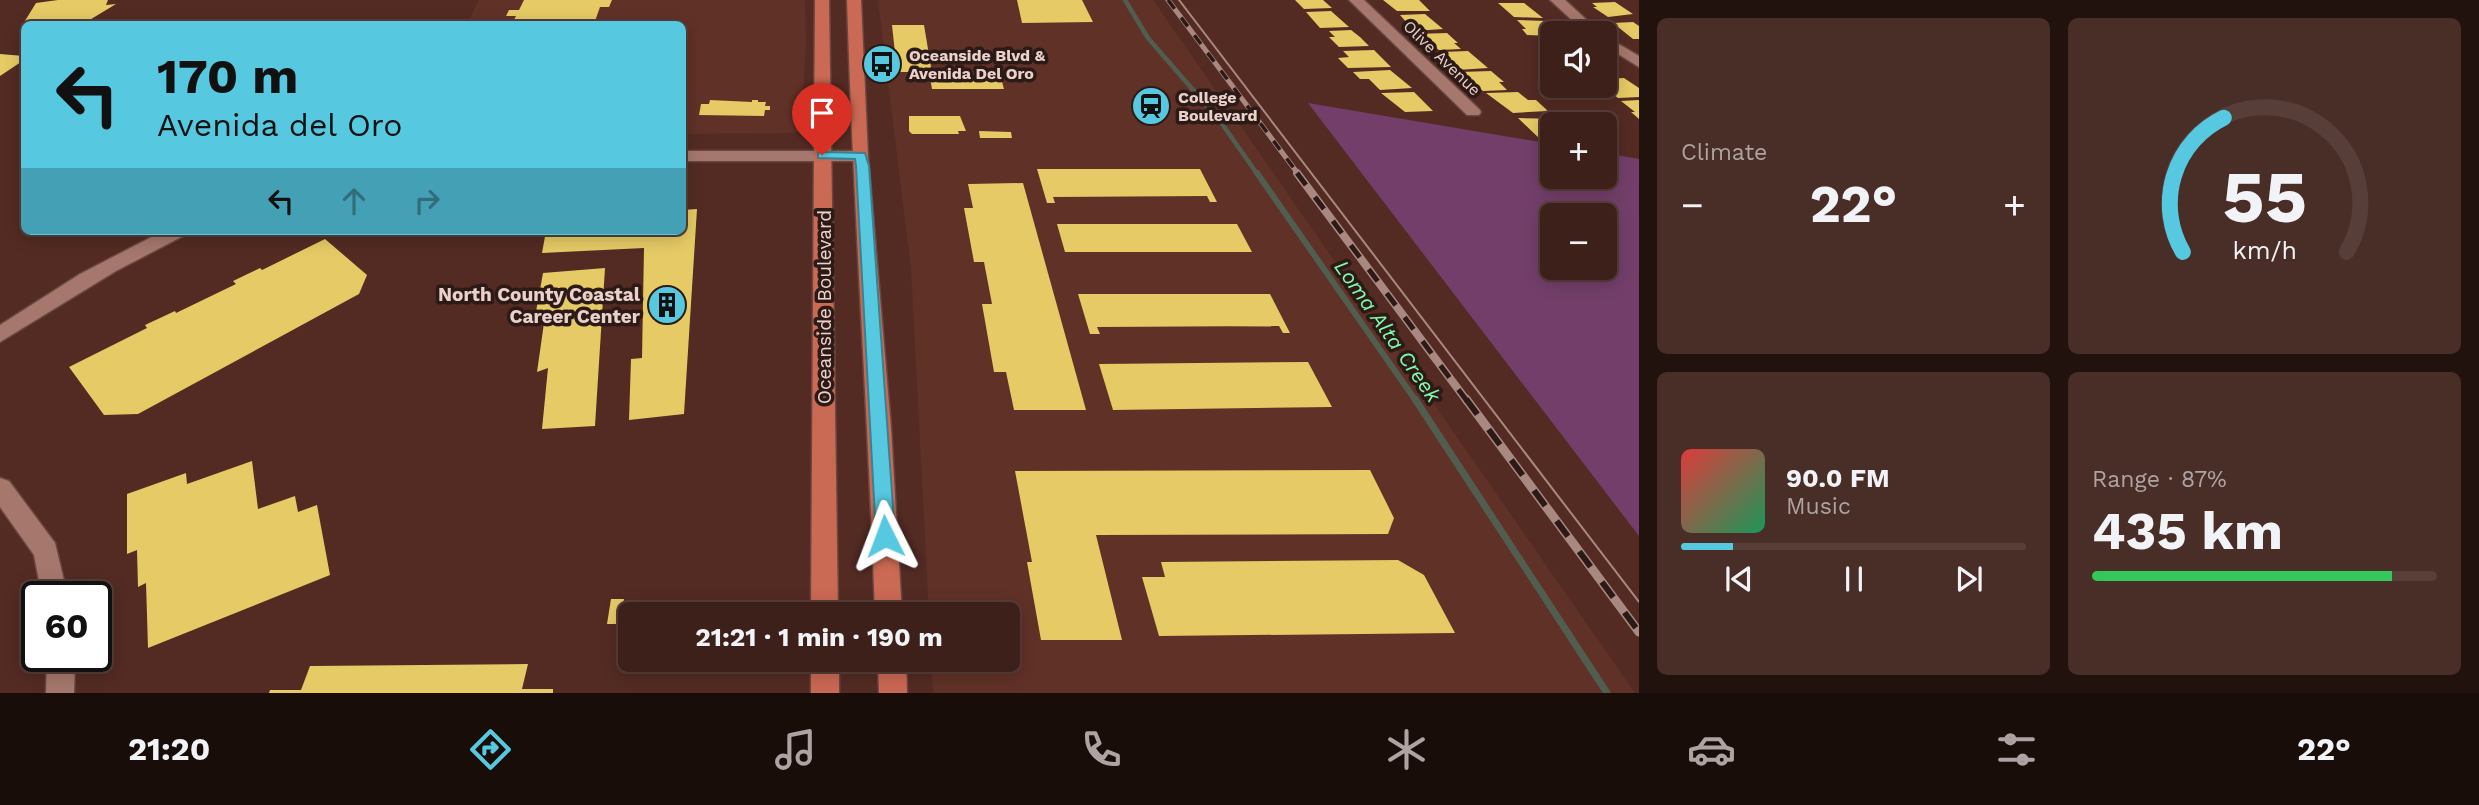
<!DOCTYPE html>
<html lang="en">
<head>
<meta charset="utf-8">
<style>
	:root { --surface:#3e201a; --page:#492d27; --text:#f1f3f6; --muted:#ada3a2; --line:#573e39; --accent:#56c9e1 }
	body { margin:0; font-family:"Work Sans",sans-serif; background:var(--page); color:var(--text); height:100vh; display:flex; flex-direction:column; font-size:26px; white-space:nowrap }
	* { box-sizing:border-box; margin:0 }
	p { font-size:23px; color:var(--muted) }
	.icon { flex:none; width:38px; height:38px; fill:none; stroke:currentColor; stroke-width:2; stroke-linecap:round; stroke-linejoin:round }
	.map { position:relative; flex:1; overflow:hidden }
	.details { display:flex; flex-direction:column; gap:18px; padding:18px; background:#22120e; width:840px }
	.details>* { flex:none }
	.top-card { position:absolute; left:21px; top:21px; width:665px; height:214px; border-radius:10px; box-shadow:0 4px 18px #0003,0 0 0 2px var(--line); background:#56c9e1; color:#111; overflow:hidden }
	.buttons { position:absolute; left:1540px; top:21px; display:grid; gap:14px }
	.buttons a { display:grid; place-items:center; width:77px; height:77px; border-radius:10px; background:var(--surface); box-shadow:0 4px 18px #0003,0 0 0 2px var(--line); font-size:35px }
	.speed { position:absolute; left:21px; top:581px; display:flex; gap:14px; font-size:35px; font-weight:700; text-align:center }
	.speed>* { display:grid; place-content:center; width:91px; height:91px; border-radius:50%; background:var(--surface); box-shadow:0 4px 18px #0003,0 0 0 2px var(--line); line-height:1 }
	.speed .limit { border:4px solid #111; border-radius:10px; background:#fff; color:#111 }
	.pin { position:absolute; display:grid; place-items:center; width:60px; height:60px; color:#fff; margin:-72px -30px; border-radius:50% 50% 50% 0; rotate:-45deg; box-shadow:0 0 7px #0007 }
	.pin .icon { rotate:45deg }
	.me { position:absolute; width:77px; margin:-38px; rotate:357deg; stroke-linejoin:round; filter:drop-shadow(0 0 5px #0008) }
	.turn { display:flex; align-items:center; gap:24px; height:147px; padding:0 21px; font-size:32px }
	.turn .icon { width:91px; height:91px; stroke-width:2.5 }
	.turn b { display:block; font-size:49px; line-height:60px }
	.lanes { display:flex; align-items:center; height:66px; padding:0 21px; background:#0003; justify-content:center; gap:35px; direction:ltr }
	.lanes .off { opacity:.35 }
	.big { font-size:52px; font-weight:700; line-height:1.1 }
	.details .widget { flex:1; display:flex; flex-direction:column; justify-content:center; gap:10px; min-width:0; padding:0 24px; border-radius:10px; background:var(--page) }
	.details .dial { align-items:center; gap:0 }
	.dial svg { height:182px; overflow:visible; fill:none; stroke:var(--line); stroke-width:7; stroke-linecap:round; text-anchor:middle }
	.dial text { fill:var(--text); stroke:none }
	.song { display:flex; align-items:center; gap:21px }
	.cover { width:84px; height:84px; border-radius:10px; background:linear-gradient(135deg,hsl(0 70% 55%),hsl(150 70% 35%)) }
	.played { height:7px; border-radius:4px; background:linear-gradient(90deg,var(--accent) 15%,var(--line) 15%) }
	.keys { display:flex; justify-content:space-around; direction:ltr }
	.heat { display:flex; justify-content:space-between; align-items:center; font-size:38px; direction:ltr }
	.charge { height:10px; border-radius:5px; background:linear-gradient(90deg,#34c759 87%,var(--line) 0) }
	.details .tiles { flex:1; display:grid; gap:18px; grid-template-columns:repeat(2,1fr) }
	.trip { position:absolute; left:618px; top:602px; width:402px; height:70px; border-radius:10px; background:var(--surface); box-shadow:0 4px 18px #0003,0 0 0 2px var(--line); font-weight:700; line-height:70px; text-align:center }
	.tabs { display:flex; height:112px; justify-content:space-around; align-items:center; background:#190d0a; color:var(--muted) }
	.tabs .icon { width:49px; height:49px }
	.tabs .active { color:var(--accent) }
	.tabs b { font-size:32px; color:var(--text) }
	main { display:flex; flex:1; min-height:0 }
	.map>svg:first-child { display:block }
	.built { fill:#603127 }
	.green { fill:#733f6a; fill-rule:evenodd }
	.lines { fill:none; stroke-linecap:round; stroke-linejoin:round }
	.stream-far2 { stroke:#515e4f; stroke-width:4.5 }
	.stream-far1 { stroke:#515e4f; stroke-width:6 }
	.stream { stroke:#515e4f; stroke-width:7 }
	.building { fill:#e6ca65 }
	.minor-casing { stroke:#694740; stroke-width:3 }
	.major-casing { stroke:#694740; stroke-width:3 }
	.minor { fill:#a6786d; fill-rule:evenodd }
	.major { fill:#ca6954; fill-rule:evenodd }
	.tram { stroke:#a88881; stroke-width:2 }
	.rail-far2-casing { stroke:#a88881; stroke-width:5 }
	.rail-far1-casing { stroke:#a88881; stroke-width:8 }
	.rail-casing { stroke:#a88881; stroke-width:9 }
	.rail-far2 { stroke:#2c1a16; stroke-width:3.5; stroke-dasharray:11; stroke-linecap:butt }
	.rail-far1 { stroke:#2c1a16; stroke-width:5; stroke-dasharray:15; stroke-linecap:butt }
	.rail { stroke:#2c1a16; stroke-width:6; stroke-dasharray:19; stroke-linecap:butt }
	.route { fill:#56c9e1; stroke:#388392; stroke-width:2 }
	.labels { text-anchor:middle; dominant-baseline:central; stroke-width:7; stroke-linejoin:round; paint-order:stroke }
	.far-poi-label { font-size:16px; font-weight:bold; fill:#ebd1cb; stroke:#2c1a16; text-anchor:start }
	.far-street-label { font-size:16px; fill:#ebd1cb; stroke:#2c1a16 }
	.poi-label { font-size:19px; font-weight:bold; fill:#ebd1cb; stroke:#2c1a16; text-anchor:end }
	.street-label { font-size:19px; fill:#ebd1cb; stroke:#2c1a16 }
	.water-label { font-size:21px; font-style:italic; fill:#81faac; stroke:#2c1a16 }
</style>
</head>
<body>
<main>
<div class="map">
<svg width="1639" height="693" viewBox="0 0 1639 693">
	<rect width="100%" height="100%" fill="#532b23"/>
	<path class="built" d="M479 0H805L806 45 801 127 794 133 683 134 682 24H467Z
		M878 0H1153L1635 693H933L931 660H1008V614H929L911 269Z"/>
	<path class="green" d="M1308 103 1552 144V177H1605V153L1639 159V536ZM1552 215H1605V268H1552Z"/>
	<g class="lines">
		<path class="stream-far2" d="M1125 0 1148 38 1220 121 1258 175"/>
		<path class="stream-far1" d="M1257 173 1416 401"/>
		<path class="stream" d="M1415 399 1607 693"/>
	</g>
	<path class="building" d="M58 0H108L106 5 116 4 83 24H23L36 3Z
		M524 0H612L609 7H600L594 24H512L516 16H506L509 10H519Z
		M1017 0H1082L1093 22 1022 23Z
		M1295 0H1323L1332 8 1304 9Z
		M1383 0H1419L1430 11H1397Z
		M1615 2 1633 14 1608 17 1593 7H1597L1592 3Z
		M1498 3H1524L1543 18 1514 17Z
		M1331 11 1349 27 1320 28 1306 12Z
		M1425 14 1443 29 1414 31 1400 15Z
		M1517 20 1547 21 1558 33H1552V36L1527 35 1522 29H1526Z
		M1633 22 1639 26V39H1633L1613 23Z
		M892 25H924L931 67 922 72H897Z
		M1351 30 1360 37 1369 46 1339 47 1329 37H1335L1329 31Z
		M1447 33 1458 43H1454L1461 49 1439 50 1417 34Z
		M1541 40H1552V58H1545L1540 54H1549L1540 46H1548Z
		M1374 50 1391 67 1348 68 1338 58 1349 57 1343 51Z
		M1468 51 1488 68 1457 70 1442 52Z
		M0 54 24 56V60L0 76Z
		M1390 70 1412 88 1380 90 1369 79H1360L1353 72Z
		M941 71H999L1004 89H932L930 78Z
		M1491 71 1504 82H1499L1507 90 1483 91 1460 72Z
		M1624 78 1639 88V97L1618 98 1602 86H1605V79Z
		M1414 92 1433 111 1405 112 1381 93Z
		M1518 92 1528 100H1536L1548 111 1513 113 1486 93Z
		M710 100 752 102V100H758V102H766L765 106H770V110H765L764 116 699 115 701 104H709Z
		M1639 100V119L1631 112H1635L1621 101Z
		M909 116H960L966 131H958L959 134H912L909 131Z
		M1518 118 1564 119 1568 124H1552V139H1540Z
		M979 131 1011 132 1012 138H980Z
		M1037 169H1200L1217 202H1210L1207 196 1053 197 1055 203H1047Z
		M1023 183 1086 410H1014L1006 372H994L982 304H992L984 262H974L964 208H973L968 184Z
		M697 209 684 414 629 420 631 359 642 358 644 248 542 253 546 231H682V210Z
		M1057 224H1237L1252 252H1065Z
		M325 239 367 275 359 294 138 414 104 415 69 367 147 328 145 325 175 311 176 313 236 284 233 281 260 268 262 270Z
		M605 268 595 426 542 429 548 368 537 372 545 316 535 317 543 273Z
		M1078 294H1270L1290 333H1283L1279 326 1097 327 1100 334H1090Z
		M1308 362 1332 407 1113 410 1099 364Z
		M252 461 258 509 295 496 298 512 317 505 330 575 148 648 146 583 138 587 137 550 127 554V494L186 473 187 484Z
		M1370 470 1394 518 1388 534 1096 535 1122 640H1041L1027 562H1032L1015 471Z
		M1398 560 1424 575 1455 633 1159 636 1142 577H1165L1161 562Z
		M611 599H624L620 624H607Z
		M528 664 522 689H553V693H269L270 690H301L310 666Z"/>
	<g class="lines">
		<defs>
			<path id="minor" d="M1349 0H1364L1479 109 1481 112 1479 115H1467Z
				M1550 0H1565L1601 33H1586Z
				M1605 36 1639 56V67L1605 46Z
				M682 151H860L868 156 860 161H682Z
				M163 231H187L185 235 116 271 0 342V325L80 274Z
				M0 478 9 481 55 543 68 597H42L34 555 0 507Z
				M47 656H75L74 693H46Z"/>
			<path id="major" d="M815 0H829L838 614H811Z
				M847 0H861L868 156 891 427 902 614H875C868 409 853 205 847 0Z
				M811 660H839V693H811Z
				M878 660H906L907 693H879Z"/>
		</defs>
		<use href="#minor" class="minor-casing"/>
		<use href="#major" class="major-casing"/>
		<use href="#minor" class="minor"/>
		<use href="#major" class="major"/>
		<path class="tram" d="M1179 0 1639 602"/>
		<defs>
			<path id="rail-far2" d="M1168 0 1299 175"/>
			<path id="rail-far1" d="M1297 173 1467 401"/>
			<path id="rail" d="M1466 399 1639 632"/>
		</defs>
		<use href="#rail-far2" class="rail-far2-casing"/>
		<use href="#rail-far1" class="rail-far1-casing"/>
		<use href="#rail" class="rail-casing"/>
		<use href="#rail-far2" class="rail-far2"/>
		<use href="#rail-far1" class="rail-far1"/>
		<use href="#rail" class="rail"/>
	</g>
	<path class="route" d="M822 152 865 153 869 166 895 536 892 542 885 544 879 542 876 536 856 166 855 159 818 158V153Z"/>
	<defs>
		<symbol id="bus-disc" viewBox="-11 -11 22 22"><circle r="9.5" fill="#56c9e1" stroke="#2c1a16"/><path d="M-5-6H5V4H4V6H2V4H-2V6H-4V4H-5ZM-3.5-4V0h7V-4ZM-3.5 1.2v1.5H-2V1.2ZM2 1.2v1.5H3.5V1.2Z" fill="#111"/></symbol>
		<symbol id="station-disc" viewBox="-11 -11 22 22"><circle r="9.5" fill="#56c9e1" stroke="#2c1a16"/><path d="M-3-6H3Q5-6 5-4V2Q5 4 3 4L4.5 6H3L1.5 4h-3L-3 6H-4.5L-3 4Q-5 4-5 2V-4Q-5-6-3-6ZM-3.5-4v3h7v-3ZM-3.5 1v1.5H-2V1ZM2 1v1.5H3.5V1Z" fill="#111"/></symbol>
		<symbol id="building-disc" viewBox="-11 -11 22 22"><circle r="9.5" fill="#56c9e1" stroke="#2c1a16"/><path d="M-4-6H4V6H1V3H-1V6H-4ZM-2.5-4.3h1.7v1.8h-1.7ZM.8-4.3h1.7v1.8H.8ZM-2.5-1h1.7V.8h-1.7ZM.8-1h1.7V.8H.8Z" fill="#111"/></symbol>
	</defs>
	<g fill-rule="evenodd">
		<use href="#bus-disc" x="860" y="42" width="44" height="44"/>
		<use href="#station-disc" x="1129" y="84" width="44" height="44"/>
		<use href="#building-disc" x="645" y="283" width="44" height="44"/>
	</g>
	<g class="labels">
		<g class="far-poi-label">
			<text x="909" y="55">Oceanside Blvd &amp;<tspan x="909" dy="18">Avenida Del Oro</tspan></text>
			<text x="1178" y="97">College<tspan x="1178" dy="18">Boulevard</tspan></text>
		</g>
		<g class="far-street-label">
			<text transform="translate(1442 58) rotate(44)">Olive Avenue</text>
		</g>
		<g class="poi-label">
			<text x="640" y="294">North County Coastal<tspan x="640" dy="22">Career Center</tspan></text>
		</g>
		<g class="street-label">
			<text transform="translate(824 307) rotate(-90)">Oceanside Boulevard</text>
		</g>
		<g class="water-label">
			<text transform="translate(1388 331) rotate(55)">Loma Alta Creek</text>
		</g>
	</g>
</svg>
<div class="buttons">
<a><svg class="icon" aria-label="sound" viewBox="0 0 24 24"><path d="M4 9h4l5-4v14l-5-4H4zM17 9q2 3 0 6"/></svg></a>
<a>+</a>
<a>−</a>
</div>
<div class="speed"><div class="limit">60</div></div>
<div class="pin" style="left:822px;top:155px;background:#d93025"><svg class="icon" aria-label="arrive" viewBox="0 0 24 24"><path d="M6 21V4h12l-3 4 3 4H6"/></svg></div>
<svg class="me" style="left:885px;top:536px" viewBox="-20 -20 40 40"><path d="M0-17L14 15 0 8-14 15z" fill="#56c9e1" stroke="#fff" stroke-width="4"/></svg>
<div class="trip">21:21 · 1 min · 190 m</div>
<div class="top-card">
<div class="turn"><svg class="icon" aria-label="left" viewBox="0 0 24 24"><path d="M17 20v-9H6M10 6l-5 5 5 5"/></svg><div><b>170 m</b>Avenida del Oro</div></div>
<div class="lanes"><svg class="icon" aria-label="left" viewBox="0 0 24 24"><path d="M17 20v-9H6M10 6l-5 5 5 5"/></svg><svg class="icon off" aria-label="ahead" viewBox="0 0 24 24"><path d="M12 20V5M6 11l6-6 6 6"/></svg><svg class="icon off" aria-label="right" viewBox="0 0 24 24"><path d="M7 20v-9h11M14 6l5 5-5 5"/></svg></div>
</div>
</div>
<section class="details">
<div class="tiles">
<div class="widget"><p>Climate</p>
<div class="heat"><a>−</a><b class="big">22°</b><a>+</a></div>
</div>
<div class="widget dial"><svg viewBox="0 0 100 80">
<path d="M14 69A42 42 0 1 1 86 69"/>
<path d="M14 69A42 42 0 0 1 32 10" stroke="#56c9e1"/>
<text x="50" y="56" font-size="32" font-weight="700">55</text>
<text x="50" y="72" font-size="11">km/h</text>
</svg></div>
<div class="widget">
<div class="song"><i class="cover"></i><div><b>90.0 FM</b><p>Music</p></div></div>
<div class="played"></div>
<div class="keys"><svg class="icon" aria-label="previous" viewBox="0 0 24 24"><path d="M18 5L8 12l10 7zM5 5v14"/></svg><svg class="icon" aria-label="pause" viewBox="0 0 24 24"><path d="M8 5v14M16 5v14"/></svg><svg class="icon" aria-label="next" viewBox="0 0 24 24"><path d="M6 5l10 7-10 7zM19 5v14"/></svg></div>
</div>
<div class="widget"><p>Range · 87%</p><b class="big">435 km</b><div class="charge"></div></div>
</div>
</section>
</main>
<nav class="tabs">
<b>21:20</b>
<svg class="icon active" aria-label="directions" viewBox="0 0 24 24"><path d="M12 3l9 9-9 9-9-9zM9 14v-3h6M13 9l2 2-2 2"/></svg>
<svg class="icon" aria-label="music" viewBox="0 0 24 24"><path d="M9 18V5l10-2v13"/><circle cx="6" cy="18" r="3"/><circle cx="16" cy="16" r="3"/></svg>
<svg class="icon" aria-label="phone" viewBox="0 0 24 24"><path d="M5 4h4l2 5-3 2q2 4 5 5l2-3 5 2v4C11 20 4 13 5 4z"/></svg>
<svg class="icon" aria-label="climate" viewBox="0 0 24 24"><path d="M12 3v18M4 7l16 10M4 17L20 7"/></svg>
<svg class="icon" aria-label="car" viewBox="0 0 24 24"><path d="M5 17H2v-5l4-1 3-4h7l3 4 3 1v5h-3M9 17h6M6 11h13"/><circle cx="7" cy="17" r="2"/><circle cx="17" cy="17" r="2"/></svg>
<svg class="icon" aria-label="filters" viewBox="0 0 24 24"><path d="M4 7h16M4 17h16"/><circle cx="9" cy="7" r="2"/><circle cx="15" cy="17" r="2"/></svg>
<b>22°</b>
</nav>
</body>
</html>
